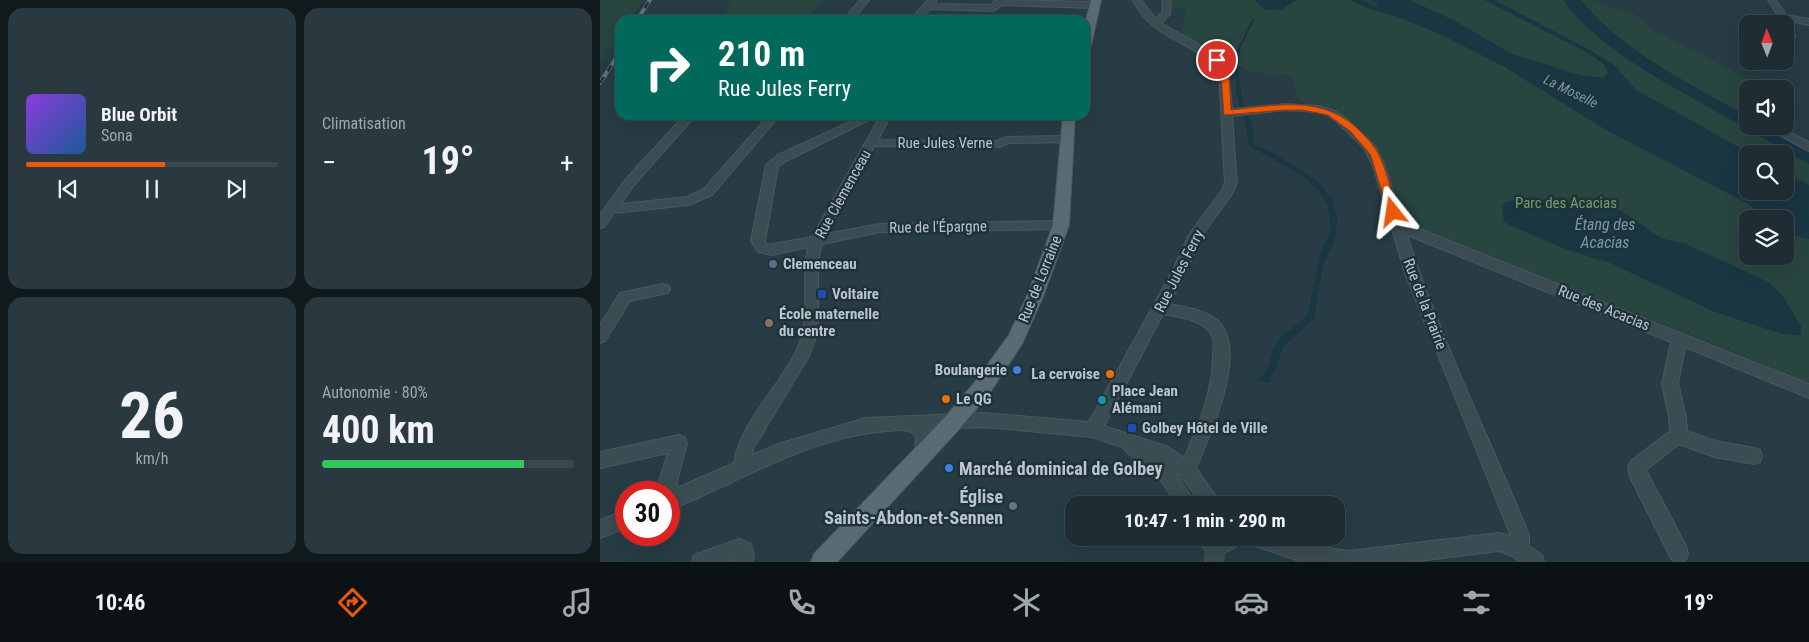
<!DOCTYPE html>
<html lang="fr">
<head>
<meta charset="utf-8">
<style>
	:root { --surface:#1d2d33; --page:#2a393f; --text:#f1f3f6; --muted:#a0a8ac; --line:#3b494e; --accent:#ea580c }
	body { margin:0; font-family:"Roboto Condensed",sans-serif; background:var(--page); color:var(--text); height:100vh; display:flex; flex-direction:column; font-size:19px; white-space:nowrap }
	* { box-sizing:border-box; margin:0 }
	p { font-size:16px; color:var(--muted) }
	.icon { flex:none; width:28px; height:28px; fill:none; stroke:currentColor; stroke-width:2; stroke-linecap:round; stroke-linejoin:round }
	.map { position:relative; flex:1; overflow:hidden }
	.panel { display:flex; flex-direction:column; gap:8px; padding:8px; background:#10191c; width:600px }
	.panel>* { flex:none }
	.hud { position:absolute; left:15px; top:15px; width:475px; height:105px; border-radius:15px; box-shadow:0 5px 20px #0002,0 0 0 1px var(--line); background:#00695c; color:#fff; overflow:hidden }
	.needle { width:32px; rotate:359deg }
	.controls { position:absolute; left:1139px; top:15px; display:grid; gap:10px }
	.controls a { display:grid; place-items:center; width:55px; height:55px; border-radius:10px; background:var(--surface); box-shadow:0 5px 20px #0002,0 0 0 1px var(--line); font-size:25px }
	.speed { position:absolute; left:15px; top:481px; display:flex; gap:10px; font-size:25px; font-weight:700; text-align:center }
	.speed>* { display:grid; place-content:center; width:65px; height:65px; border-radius:50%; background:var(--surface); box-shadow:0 5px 20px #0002,0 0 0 1px var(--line); line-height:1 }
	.speed .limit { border:8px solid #d22; background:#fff; color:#111 }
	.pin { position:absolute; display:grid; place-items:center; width:42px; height:42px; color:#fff; margin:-21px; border:2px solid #fff; border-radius:50%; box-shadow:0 1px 5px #0007 }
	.me { position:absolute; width:55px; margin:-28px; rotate:345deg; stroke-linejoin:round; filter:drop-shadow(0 0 4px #0008) }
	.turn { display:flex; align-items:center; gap:18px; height:105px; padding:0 20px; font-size:22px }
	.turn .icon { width:65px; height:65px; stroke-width:2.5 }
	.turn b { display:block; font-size:35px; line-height:42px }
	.big { font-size:38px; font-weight:700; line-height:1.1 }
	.panel .tile { flex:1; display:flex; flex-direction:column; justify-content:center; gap:8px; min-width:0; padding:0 18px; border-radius:15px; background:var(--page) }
	.panel .dial { align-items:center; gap:0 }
	.dial b { font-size:65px; line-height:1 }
	.song { display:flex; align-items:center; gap:15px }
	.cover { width:60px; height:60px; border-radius:8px; background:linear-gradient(135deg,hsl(270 70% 55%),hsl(210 70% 35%)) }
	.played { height:5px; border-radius:2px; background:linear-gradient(90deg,var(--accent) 55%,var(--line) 55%) }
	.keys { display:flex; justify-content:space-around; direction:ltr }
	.heat { display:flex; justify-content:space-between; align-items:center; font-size:28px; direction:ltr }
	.charge { height:8px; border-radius:4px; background:linear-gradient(90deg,#34c759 80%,var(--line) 0) }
	.panel .tiles { flex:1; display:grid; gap:8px; grid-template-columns:repeat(2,1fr) }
	.trip { position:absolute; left:465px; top:496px; width:280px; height:50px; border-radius:15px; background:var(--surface); box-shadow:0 5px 20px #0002,0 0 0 1px var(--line); font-weight:700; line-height:50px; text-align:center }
	.menu { display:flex; height:80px; justify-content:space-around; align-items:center; background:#0c1214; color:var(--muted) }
	.menu .icon { width:35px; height:35px }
	.menu .current { color:var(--accent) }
	.menu b { font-size:22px; color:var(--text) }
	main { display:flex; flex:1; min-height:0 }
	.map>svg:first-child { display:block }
	.green { fill:#294540 }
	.water { fill:#193643 }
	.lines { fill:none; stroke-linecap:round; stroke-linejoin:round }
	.minor-casing { stroke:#485860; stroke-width:2 }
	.major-casing { stroke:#485860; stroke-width:2 }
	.minor { fill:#3b4c53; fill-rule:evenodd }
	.major { fill:#5a6c73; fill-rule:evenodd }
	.rail-casing { stroke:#5d727a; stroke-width:4 }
	.rail { stroke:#203139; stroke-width:2.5; stroke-dasharray:7; stroke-linecap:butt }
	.route { fill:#ea580c; stroke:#983908 }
	.service-dot { fill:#5c6f8a; stroke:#203139; stroke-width:2 }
	.transit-dot { fill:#1a4fb4; stroke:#203139; stroke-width:2 }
	.education-dot { fill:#8d6e63; stroke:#203139; stroke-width:2 }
	.shop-dot { fill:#3f7fe0; stroke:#203139; stroke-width:2 }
	.food-dot { fill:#e8710a; stroke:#203139; stroke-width:2 }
	.culture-dot { fill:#0f9aa8; stroke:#203139; stroke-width:2 }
	.worship-dot { fill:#6b7280; stroke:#203139; stroke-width:2 }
	.labels { text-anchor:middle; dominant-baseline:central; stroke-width:5; stroke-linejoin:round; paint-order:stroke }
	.far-water-label { font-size:14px; font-style:italic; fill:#729cac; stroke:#203139 }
	.street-label { font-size:15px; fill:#b9c6cd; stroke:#203139 }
	.park-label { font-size:15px; fill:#739e70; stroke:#203139 }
	.poi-label { font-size:15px; font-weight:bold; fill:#b9c6cd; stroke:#203139; text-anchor:start }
	.water-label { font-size:16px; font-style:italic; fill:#729cac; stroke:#203139 }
	.near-poi-label { font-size:18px; font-weight:bold; fill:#b9c6cd; stroke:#203139; text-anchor:start }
</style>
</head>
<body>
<main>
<section class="panel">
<div class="tiles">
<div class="tile">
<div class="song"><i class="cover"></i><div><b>Blue Orbit</b><p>Sona</p></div></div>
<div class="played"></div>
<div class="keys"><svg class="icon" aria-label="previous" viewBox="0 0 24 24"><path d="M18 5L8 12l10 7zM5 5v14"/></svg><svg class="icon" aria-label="pause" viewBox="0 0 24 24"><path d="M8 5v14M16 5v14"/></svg><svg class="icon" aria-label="next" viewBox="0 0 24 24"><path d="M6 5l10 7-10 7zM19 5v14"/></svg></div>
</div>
<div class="tile"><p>Climatisation</p>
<div class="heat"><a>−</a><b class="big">19°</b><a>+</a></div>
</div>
<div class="tile dial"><b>26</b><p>km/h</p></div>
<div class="tile"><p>Autonomie · 80%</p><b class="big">400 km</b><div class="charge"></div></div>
</div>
</section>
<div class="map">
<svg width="1209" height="562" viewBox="0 0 1209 562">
	<rect width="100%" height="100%" fill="#273c44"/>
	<path class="green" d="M0 0H44L30 20H20V35L0 65Z
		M131 0H223L210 15 196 20H122Z
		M570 0H655L665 10 682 9 696 0H751L765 7 801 18 844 36 903 66 1008 131 1149 204 1167 219H1148V256H1185V233L1209 239V383L1105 340 807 225 801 221 788 172 776 147 757 128 737 113 699 101 692 76 652 72 582 37 586 9 570 8Z
		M809 0H885L988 53 1005 64 1008 73 1003 78 980 75 914 55 851 19Z
		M894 0H963C995 45 1056 77 1103 104 1138 124 1174 144 1209 164V185L1185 172V154H1151L1036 90 1015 66 995 53Z
		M981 0H991L1012 8 1032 12 1052 30 1169 89H1148L1147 116C1089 83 1024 53 981 0Z"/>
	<path class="water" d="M655 0H696L682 9 665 10Z
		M751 0H761L777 7 780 6 773 0H809L851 19 914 55 980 75 1003 78 1008 73 1004 64 988 53 885 0H894L995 53 1015 66 1036 90 1151 154H1148V191H1185V172L1209 185V239L1185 233V219H1167L1149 204 1008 131 903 66 844 36 801 18 765 7Z
		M963 0H981C1024 53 1089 83 1147 116L1148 126H1167L1209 150V164C1174 144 1138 124 1103 104 1056 77 995 45 963 0Z
		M655 18C650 27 645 39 641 48 635 66 641 90 644 108L640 109 636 91 638 48 651 21Z
		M646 113 652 123 654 145 673 153 716 180 733 200 737 218 735 240 723 265 714 318 682 348 677 367 669 379 673 381 667 383 657 380C672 370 668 357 676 344 683 331 699 326 708 314L720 256 731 230 728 205 719 191 704 177 653 148 648 144 646 124 643 116Z
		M928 199 999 205 1022 211 1061 238 1086 244 1168 282 1182 295 1201 326V335L1182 334 1115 312 1010 263 964 249 904 222 902 206 908 201Z"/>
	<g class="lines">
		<defs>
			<path id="minor" d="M260 0H269L253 20H243Z
				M328 0H337L335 4 391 5 394 1 399 0 494 2 498 5 494 8 402 5 394 11 330 9 320 20H310Z
				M533 0H541L555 18 562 13 563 0H571L570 14 561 23 607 49 628 68 632 109 685 104 718 106 735 111 744 117 775 146 785 166 804 226 822 230 1209 384V398L1085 347 1078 384 1086 417 1087 431 1115 441 1154 448 1160 450 1162 456 1160 462 1154 464 1115 457 1079 444 1046 470 1086 546 1088 553 1086 560 1080 562 1072 560 1030 477 1028 467 1031 461 1070 431 1069 417 1062 384 1071 342 807 235C840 338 888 435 929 535V546L942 555 944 562H920L911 555 899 551 810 562H702L653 545 651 538H684L714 546 749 551 899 533 911 536 806 276 773 166 764 148 736 121 727 115 717 112 685 110 632 116 637 183 632 194 601 237 587 270 569 304C585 307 607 310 619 322 648 353 610 436 596 468L622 505H602L581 476 575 472 596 505H577L562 482 526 452 524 448 493 437 384 427 330 429C334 438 333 452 329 461L323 463 317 461 315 455 316 436C308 428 297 430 287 431 209 437 141 481 70 510L69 492H60L59 481 68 453 0 468V452L79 435 85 438 87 443 77 481V488L134 463C141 420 179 388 197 350 212 319 200 280 208 247L172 255 158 252 151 241 166 165 178 155 265 115H279L186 161 178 167 165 241 167 245 212 237 281 115H291L278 140 397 141 407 137 466 136 472 139 466 142 409 143 399 147 274 146 226 234 280 224 461 221 466 222 467 225 466 228 461 229 280 232 222 244 218 262V332L209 356 153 449 152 455 178 444 266 418 384 413 489 422 573 270 589 235 622 190 625 183 619 70C600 49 573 42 552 25 543 18 538 9 533 0ZM563 314C578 317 600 319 610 332 614 338 614 347 613 354 613 392 599 424 584 458L568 447 504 426Z
				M1168 0H1176L1186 15 1209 19V25L1190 21 1195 36 1188 52 1185 53V24H1183Z
				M85 115H96L33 186 21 204 87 197 104 189 169 115H180L112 195 89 205 14 213 4 227 0 228V215L25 180Z
				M1174 126H1185L1189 132 1209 142V151L1181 136Z
				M63 284 68 285 70 289 68 293 30 301 5 341 0 343V325L20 293Z
				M26 510V528L0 538V520Z
				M597 538H642L636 547 624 553 623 562H605L606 550 599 545Z
				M139 539 151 544 154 556 152 562H133L134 559 126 562H92L94 555Z"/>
			<path id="major" d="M491 0H501L491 46 485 49V24Z
				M463 115H475L469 225 444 294 422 344 389 394 361 427 237 562H211L214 554 347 415 375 382 409 335 428 294 453 225Z"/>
		</defs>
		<use href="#minor" class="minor-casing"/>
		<use href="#major" class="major-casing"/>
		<use href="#minor" class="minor"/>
		<use href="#major" class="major"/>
		<defs>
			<path id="rail" d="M37 20 50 0
				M0 83 20 52"/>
		</defs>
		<use href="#rail" class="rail-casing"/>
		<use href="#rail" class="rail"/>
	</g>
	<path class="route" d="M614 59H620L629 74 631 110C678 105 725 94 762 133 769 140 776 148 780 157 788 175 792 194 798 212L797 215H789L788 212 771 156 765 148 750 131 728 115 703 110H685L624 115 621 74 613 60Z"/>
	<circle class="service-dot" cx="173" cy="264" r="5"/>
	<g class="transit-dot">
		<rect x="217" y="289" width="10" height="10" rx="2.5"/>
		<rect x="527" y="423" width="10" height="10" rx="2.5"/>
	</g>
	<circle class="education-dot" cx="169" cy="323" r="5"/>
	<g class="shop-dot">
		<circle cx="417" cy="370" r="5"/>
		<circle cx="349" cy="468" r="5"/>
	</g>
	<g class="food-dot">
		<circle cx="510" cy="374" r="5"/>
		<circle cx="346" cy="399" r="5"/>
	</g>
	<circle class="culture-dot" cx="502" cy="400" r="5"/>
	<circle class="worship-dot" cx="413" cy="506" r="5"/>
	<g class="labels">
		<g class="far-water-label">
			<text transform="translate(971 91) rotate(26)">La Moselle</text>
		</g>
		<g class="street-label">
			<text x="345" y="143">Rue Jules Verne</text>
			<text transform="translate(243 194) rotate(-61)">Rue Clemenceau</text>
			<text transform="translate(338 227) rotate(-1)">Rue de l'Épargne</text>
			<text transform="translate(579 271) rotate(-63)">Rue Jules Ferry</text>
			<text transform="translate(440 279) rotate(-68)">Rue de Lorraine</text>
			<text transform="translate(825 304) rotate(69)">Rue de la Prairie</text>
			<text transform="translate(1004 308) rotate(22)">Rue des Acacias</text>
		</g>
		<g class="park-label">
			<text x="966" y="203">Parc des Acacias</text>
		</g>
		<g class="poi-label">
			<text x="183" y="264">Clemenceau</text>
			<text x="232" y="294">Voltaire</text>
			<text x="179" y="314">École maternelle<tspan x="179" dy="17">du centre</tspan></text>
			<text x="407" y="370" text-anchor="end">Boulangerie</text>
			<text x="500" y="374" text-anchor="end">La cervoise</text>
			<text x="512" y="391">Place Jean<tspan x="512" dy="17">Alémani</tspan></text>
			<text x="356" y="399">Le QG</text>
			<text x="542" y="428">Golbey Hôtel de Ville</text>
		</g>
		<g class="water-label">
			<text x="1005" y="224">Étang des<tspan x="1005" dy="18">Acacias</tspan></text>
		</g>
		<g class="near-poi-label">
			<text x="359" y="468">Marché dominical de Golbey</text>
			<text x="403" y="496" text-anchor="end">Église<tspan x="403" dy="21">Saints-Abdon-et-Sennen</tspan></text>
		</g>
	</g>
</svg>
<div class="controls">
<a><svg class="needle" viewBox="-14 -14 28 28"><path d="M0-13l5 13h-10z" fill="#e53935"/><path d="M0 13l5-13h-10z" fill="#a0a8ac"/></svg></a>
<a><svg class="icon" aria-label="sound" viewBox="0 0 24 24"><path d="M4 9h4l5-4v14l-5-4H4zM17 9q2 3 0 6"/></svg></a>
<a><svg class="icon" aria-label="search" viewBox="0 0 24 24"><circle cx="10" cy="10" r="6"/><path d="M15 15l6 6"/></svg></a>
<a><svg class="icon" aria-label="layers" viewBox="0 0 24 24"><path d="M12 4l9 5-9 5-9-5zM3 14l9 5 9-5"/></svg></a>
</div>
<div class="speed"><div class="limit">30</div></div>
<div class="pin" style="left:617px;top:60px;background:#d93025"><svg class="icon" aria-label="arrive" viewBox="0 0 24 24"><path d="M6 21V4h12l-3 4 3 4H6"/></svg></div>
<svg class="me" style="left:793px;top:212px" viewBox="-20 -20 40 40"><path d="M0-17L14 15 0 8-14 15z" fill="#ea580c" stroke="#fff" stroke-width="4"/></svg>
<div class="trip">10:47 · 1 min · 290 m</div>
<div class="hud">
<div class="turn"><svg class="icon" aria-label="right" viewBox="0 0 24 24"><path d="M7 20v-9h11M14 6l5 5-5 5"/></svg><div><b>210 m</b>Rue Jules Ferry</div></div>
</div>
</div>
</main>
<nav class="menu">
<b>10:46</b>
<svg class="icon current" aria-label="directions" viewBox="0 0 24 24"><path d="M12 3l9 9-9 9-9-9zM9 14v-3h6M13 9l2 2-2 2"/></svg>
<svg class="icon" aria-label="music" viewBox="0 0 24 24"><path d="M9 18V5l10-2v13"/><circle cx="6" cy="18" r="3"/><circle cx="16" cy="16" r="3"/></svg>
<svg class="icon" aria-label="phone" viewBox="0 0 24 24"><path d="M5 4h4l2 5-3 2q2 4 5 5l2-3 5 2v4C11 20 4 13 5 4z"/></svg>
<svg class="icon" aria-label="climate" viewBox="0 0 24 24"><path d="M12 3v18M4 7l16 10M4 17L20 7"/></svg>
<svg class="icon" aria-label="car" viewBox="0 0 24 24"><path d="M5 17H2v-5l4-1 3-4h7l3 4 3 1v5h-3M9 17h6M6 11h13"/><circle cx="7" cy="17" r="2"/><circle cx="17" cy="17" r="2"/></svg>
<svg class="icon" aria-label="filters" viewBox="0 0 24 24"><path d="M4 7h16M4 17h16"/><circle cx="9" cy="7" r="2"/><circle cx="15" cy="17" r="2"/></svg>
<b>19°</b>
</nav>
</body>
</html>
